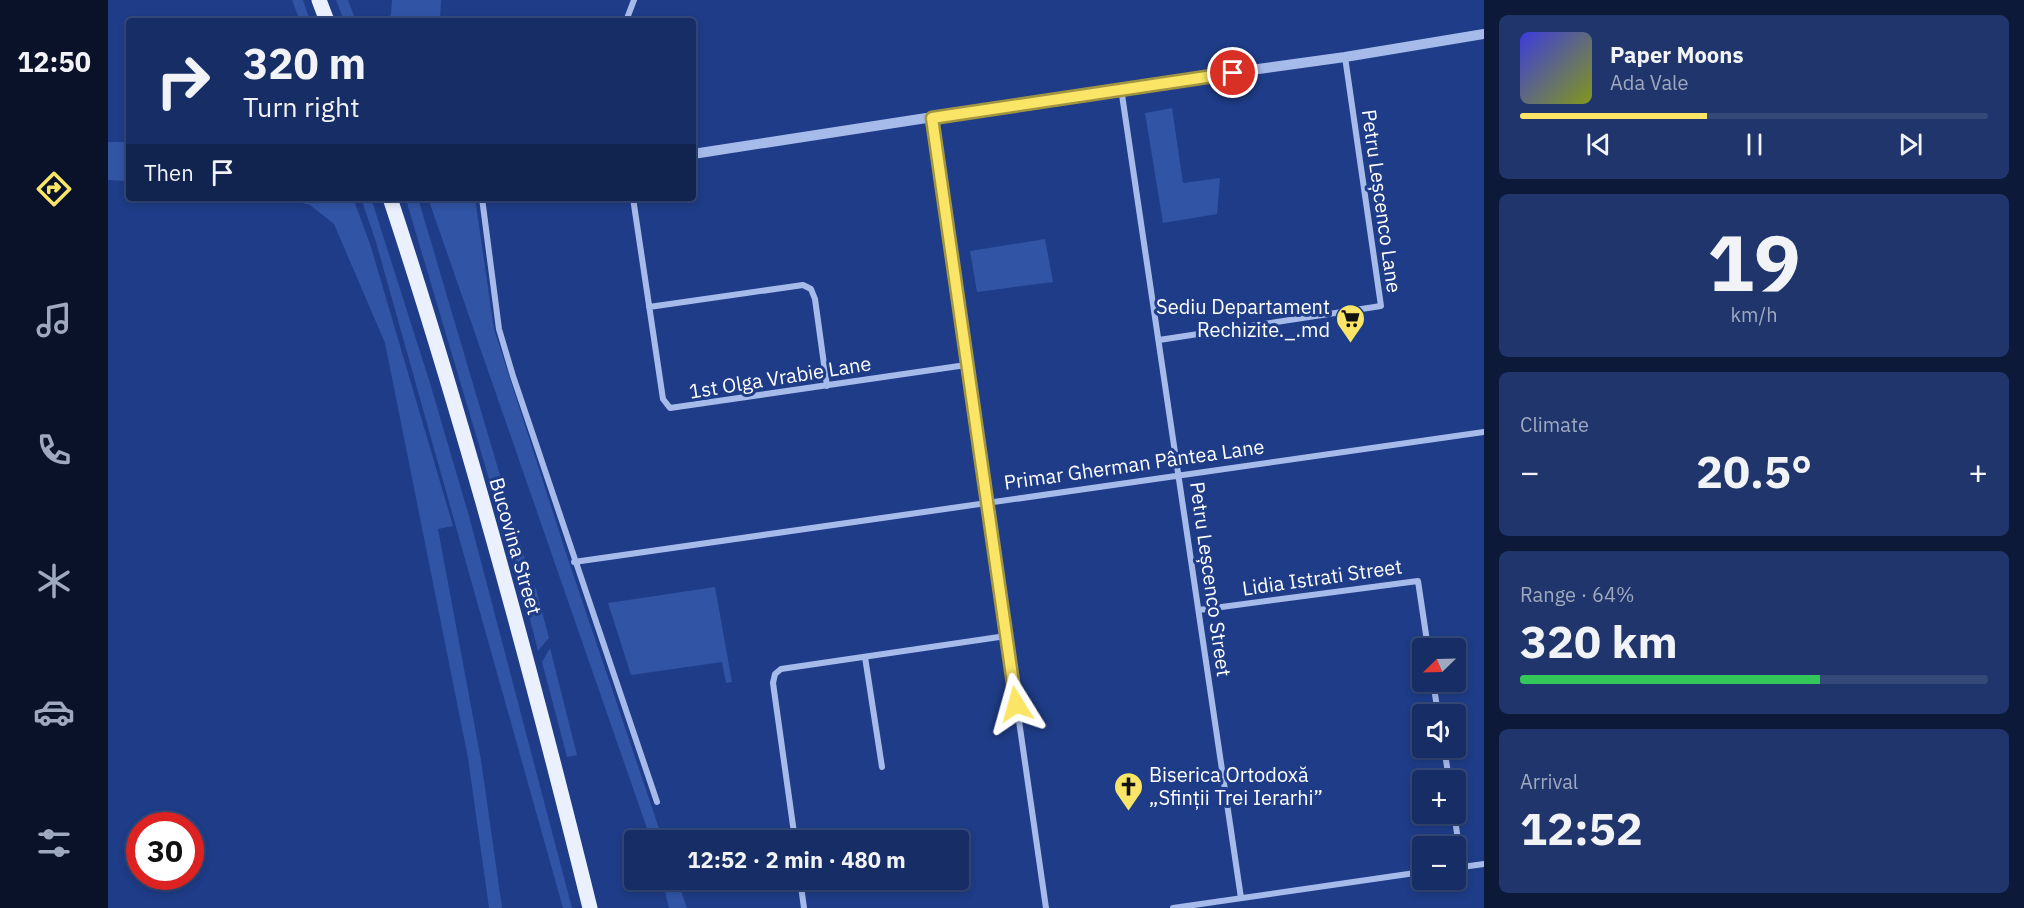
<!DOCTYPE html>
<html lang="en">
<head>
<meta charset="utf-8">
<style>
	:root { --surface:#162d65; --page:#1f356b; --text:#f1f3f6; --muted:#9ea8bf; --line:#354979; --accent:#fae566 }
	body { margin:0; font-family:"IBM Plex Sans",sans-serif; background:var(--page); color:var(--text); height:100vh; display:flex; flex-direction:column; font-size:22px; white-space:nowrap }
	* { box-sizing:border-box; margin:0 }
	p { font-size:20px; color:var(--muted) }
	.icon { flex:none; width:33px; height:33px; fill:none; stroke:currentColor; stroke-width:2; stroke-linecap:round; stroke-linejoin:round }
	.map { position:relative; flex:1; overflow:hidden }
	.panel { display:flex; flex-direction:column; gap:15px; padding:15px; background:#0c1938; width:540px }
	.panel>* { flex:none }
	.hud { position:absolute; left:18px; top:18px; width:570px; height:183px; border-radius:6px; box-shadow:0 3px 9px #0003,0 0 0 2px var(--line); background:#162d65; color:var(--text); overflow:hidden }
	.needle { width:39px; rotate:247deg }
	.tools { position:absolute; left:1304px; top:638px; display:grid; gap:12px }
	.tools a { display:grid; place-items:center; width:54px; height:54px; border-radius:6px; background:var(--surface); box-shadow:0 3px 9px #0003,0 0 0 2px var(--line); font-size:30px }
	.speed { position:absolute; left:18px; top:812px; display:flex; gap:12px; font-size:30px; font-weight:700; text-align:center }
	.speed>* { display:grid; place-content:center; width:78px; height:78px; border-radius:50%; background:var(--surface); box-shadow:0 3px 9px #0003,0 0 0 2px var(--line); line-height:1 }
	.speed .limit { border:9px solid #d22; background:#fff; color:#111 }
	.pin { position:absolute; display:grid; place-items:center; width:51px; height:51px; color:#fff; margin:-26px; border:3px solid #fff; border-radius:50%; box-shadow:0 2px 6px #0007 }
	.me { position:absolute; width:66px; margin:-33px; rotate:352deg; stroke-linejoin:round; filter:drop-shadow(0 0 4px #0008) }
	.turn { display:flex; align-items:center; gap:21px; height:126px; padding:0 18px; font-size:27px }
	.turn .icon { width:78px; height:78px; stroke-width:2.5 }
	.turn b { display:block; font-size:42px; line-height:51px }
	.then { display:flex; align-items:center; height:57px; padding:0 18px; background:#0003; gap:12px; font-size:22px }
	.big { font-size:45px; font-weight:700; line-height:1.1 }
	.panel .widget { flex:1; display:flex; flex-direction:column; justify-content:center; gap:9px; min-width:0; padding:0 21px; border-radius:9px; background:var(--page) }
	.panel .dial { align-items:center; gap:0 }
	.dial b { font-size:78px; line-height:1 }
	.song { display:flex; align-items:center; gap:18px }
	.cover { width:72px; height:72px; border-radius:9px; background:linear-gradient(135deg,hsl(240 70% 55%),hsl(70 70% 35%)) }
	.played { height:6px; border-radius:3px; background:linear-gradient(90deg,var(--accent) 40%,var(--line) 40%) }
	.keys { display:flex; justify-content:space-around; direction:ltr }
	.heat { display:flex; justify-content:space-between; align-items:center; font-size:33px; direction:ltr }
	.charge { height:9px; border-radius:4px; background:linear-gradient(90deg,#34c759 64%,var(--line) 0) }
	.trip { position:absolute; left:516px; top:830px; width:345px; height:60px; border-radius:6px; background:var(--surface); box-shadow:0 3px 9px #0003,0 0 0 2px var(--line); font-weight:700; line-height:60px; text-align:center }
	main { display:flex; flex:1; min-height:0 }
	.tabs { display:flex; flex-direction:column; width:108px; justify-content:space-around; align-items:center; background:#091228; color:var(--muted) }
	.tabs .icon { width:42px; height:42px }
	.tabs .current { color:var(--accent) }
	.tabs b { font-size:27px; color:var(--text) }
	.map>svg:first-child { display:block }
	.green { fill:#3154a4 }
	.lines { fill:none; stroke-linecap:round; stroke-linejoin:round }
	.minor { stroke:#a7bbeb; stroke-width:6 }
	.tertiary { stroke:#a7bbeb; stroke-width:10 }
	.primary { stroke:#ebf0fe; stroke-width:15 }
	.route-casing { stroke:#a29542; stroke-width:15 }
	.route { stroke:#fae566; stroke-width:10 }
	.labels { text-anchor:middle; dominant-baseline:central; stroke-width:6; stroke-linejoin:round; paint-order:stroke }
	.street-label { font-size:20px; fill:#fff; stroke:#1e3c87 }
	.poi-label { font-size:20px; fill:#fff; stroke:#1e3c87; text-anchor:end }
</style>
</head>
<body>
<main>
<nav class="tabs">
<b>12:50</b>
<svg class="icon current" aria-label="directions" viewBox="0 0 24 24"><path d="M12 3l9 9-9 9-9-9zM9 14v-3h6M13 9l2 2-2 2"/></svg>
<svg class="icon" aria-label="music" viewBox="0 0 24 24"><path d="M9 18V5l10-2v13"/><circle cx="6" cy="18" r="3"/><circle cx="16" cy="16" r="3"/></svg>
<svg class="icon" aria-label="phone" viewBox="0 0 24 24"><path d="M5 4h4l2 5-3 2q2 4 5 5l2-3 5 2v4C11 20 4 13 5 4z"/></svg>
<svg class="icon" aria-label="climate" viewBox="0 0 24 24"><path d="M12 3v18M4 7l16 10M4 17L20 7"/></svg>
<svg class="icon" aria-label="car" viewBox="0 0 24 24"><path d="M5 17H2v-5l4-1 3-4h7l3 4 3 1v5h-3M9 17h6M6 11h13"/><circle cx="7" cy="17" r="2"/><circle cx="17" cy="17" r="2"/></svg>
<svg class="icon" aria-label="filters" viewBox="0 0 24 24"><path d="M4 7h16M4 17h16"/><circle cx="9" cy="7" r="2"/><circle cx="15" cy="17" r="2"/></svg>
</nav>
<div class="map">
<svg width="1376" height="908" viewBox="0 0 1376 908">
	<rect width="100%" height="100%" fill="#1e3c87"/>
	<path class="green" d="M184 0H195L202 21H192Z
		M228 0H240L248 21H236Z
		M284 0H333L332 21H272L283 15Z
		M1064 108 1075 183 1112 178 1109 214 1055 223 1037 113Z
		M0 142H21V181L0 180Z
		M175 198H245L263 247 345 526 330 529 373 760 394 908H381L360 758 277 343 226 224 202 205Z
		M253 198H263L322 383 361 516 464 908H455L268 242Z
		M310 198 423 580 409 573 299 203Z
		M320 198H367L386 329 459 556 555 840H543Z
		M937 239 945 282 869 292 862 251Z
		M413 584 428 589 441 638 430 651Z
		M607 587 624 682 618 683 614 662 523 675 500 603Z
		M442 648 469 755 459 757 434 662Z
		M554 879H569L579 908H561Z"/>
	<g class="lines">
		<path class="minor" d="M518 21 526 0
			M1013 88 1133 898
			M824 118 938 908
			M374 198 391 329 405 376 549 802
			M525 198 555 399 562 408 858 365
			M541 307 695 285 703 289 707 299 719 386
			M1051 340 1273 306 1237 57
			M466 562 1376 432
			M1091 610 1310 581 1320 648
			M757 657 774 767
			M1325 681 1330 714
			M1336 747 1341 780
			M1346 813 1354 867
			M687 840 665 683 667 674 673 669 898 636
			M1347 868 1376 864
			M692 879 696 908
			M1065 908 1314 872"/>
		<path class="tertiary" d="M585 154 1013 88 1237 57 1376 34"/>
		<path class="primary" d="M211 0 219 21
			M282 198C359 431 423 669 482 908"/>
	</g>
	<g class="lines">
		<defs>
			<path id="route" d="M908 704 824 118 1125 73"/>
		</defs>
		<use href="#route" class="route-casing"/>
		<use href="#route" class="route"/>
	</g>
	<defs>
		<symbol id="supermarket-pin" viewBox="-11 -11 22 30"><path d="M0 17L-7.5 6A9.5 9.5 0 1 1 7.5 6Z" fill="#fae566" stroke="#1e3c87"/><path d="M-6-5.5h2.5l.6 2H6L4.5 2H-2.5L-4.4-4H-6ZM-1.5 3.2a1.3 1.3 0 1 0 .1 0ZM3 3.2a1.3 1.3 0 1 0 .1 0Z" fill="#111"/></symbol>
		<symbol id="church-pin" viewBox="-11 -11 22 30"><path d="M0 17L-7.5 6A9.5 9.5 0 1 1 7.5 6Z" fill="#fae566" stroke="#1e3c87"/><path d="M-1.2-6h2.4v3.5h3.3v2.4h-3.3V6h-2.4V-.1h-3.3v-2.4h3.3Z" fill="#111"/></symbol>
	</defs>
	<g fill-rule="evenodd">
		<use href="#supermarket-pin" x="1226" y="302" width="33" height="45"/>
		<use href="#church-pin" x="1004" y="770" width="33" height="45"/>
	</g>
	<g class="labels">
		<g class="street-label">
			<text transform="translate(1274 201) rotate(82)">Petru Leșcenco Lane</text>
			<text transform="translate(672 377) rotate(-9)">1st Olga Vrabie Lane</text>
			<text transform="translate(1026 464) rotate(-8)">Primar Gherman Pântea Lane</text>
			<text transform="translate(408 546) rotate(74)">Bucovina Street</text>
			<text transform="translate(1214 577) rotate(-8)">Lidia Istrati Street</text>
			<text transform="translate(1103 579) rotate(82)">Petru Leșcenco Street</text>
		</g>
		<g class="poi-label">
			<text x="1222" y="306">Sediu Departament<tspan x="1222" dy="23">Rechizite._.md</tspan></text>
			<text x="1041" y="774" text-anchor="start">Biserica Ortodoxă<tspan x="1041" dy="23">„Sfinții Trei Ierarhi”</tspan></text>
		</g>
	</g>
</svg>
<div class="tools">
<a><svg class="needle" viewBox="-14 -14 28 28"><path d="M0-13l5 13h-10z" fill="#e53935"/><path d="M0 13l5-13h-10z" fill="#9ea8bf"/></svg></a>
<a><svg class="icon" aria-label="sound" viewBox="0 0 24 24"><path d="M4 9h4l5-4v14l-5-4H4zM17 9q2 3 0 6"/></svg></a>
<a>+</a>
<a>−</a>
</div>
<div class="speed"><div class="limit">30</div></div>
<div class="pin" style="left:1125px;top:73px;background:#d93025"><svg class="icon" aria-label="arrive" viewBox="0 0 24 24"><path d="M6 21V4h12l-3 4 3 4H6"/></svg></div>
<svg class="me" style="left:908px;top:704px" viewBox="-20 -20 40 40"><path d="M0-17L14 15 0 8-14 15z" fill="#fae566" stroke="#fff" stroke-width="4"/></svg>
<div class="trip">12:52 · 2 min · 480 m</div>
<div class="hud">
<div class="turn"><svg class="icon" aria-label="right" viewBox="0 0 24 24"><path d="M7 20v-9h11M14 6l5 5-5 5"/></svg><div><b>320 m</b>Turn right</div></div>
<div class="then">Then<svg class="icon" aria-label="arrive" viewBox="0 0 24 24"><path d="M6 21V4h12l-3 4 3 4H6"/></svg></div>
</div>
</div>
<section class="panel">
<div class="widget">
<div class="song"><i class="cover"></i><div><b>Paper Moons</b><p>Ada Vale</p></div></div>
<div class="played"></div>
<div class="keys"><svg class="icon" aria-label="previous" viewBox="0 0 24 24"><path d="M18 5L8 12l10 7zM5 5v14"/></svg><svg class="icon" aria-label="pause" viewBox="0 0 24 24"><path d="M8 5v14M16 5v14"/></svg><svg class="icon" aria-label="next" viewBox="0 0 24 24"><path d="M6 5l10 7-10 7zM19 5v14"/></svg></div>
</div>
<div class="widget dial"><b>19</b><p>km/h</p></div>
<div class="widget"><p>Climate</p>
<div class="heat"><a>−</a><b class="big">20.5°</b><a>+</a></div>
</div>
<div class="widget"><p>Range · 64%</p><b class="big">320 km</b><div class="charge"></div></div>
<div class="widget"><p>Arrival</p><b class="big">12:52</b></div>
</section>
</main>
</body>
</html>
